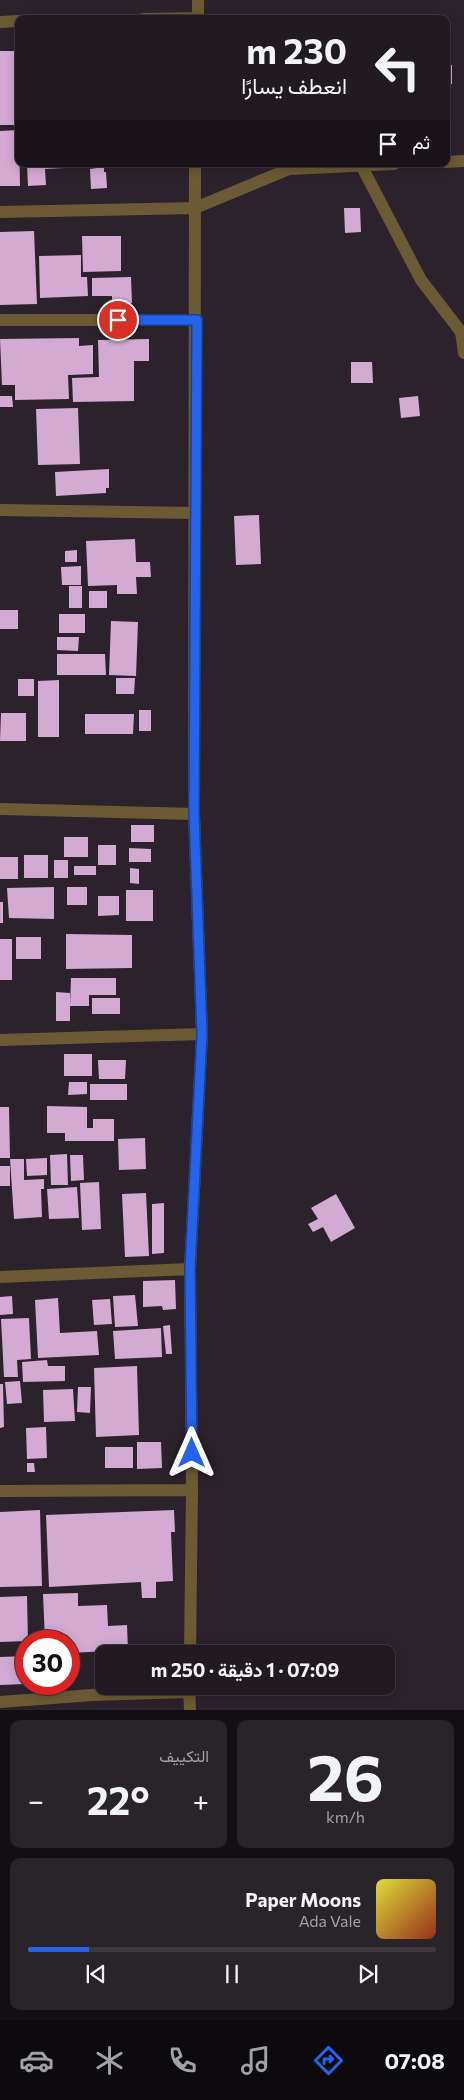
<!DOCTYPE html>
<html lang="ar">
<head>
<meta charset="utf-8">
<style>
	:root { --surface:#211a21; --page:#29232a; --text:#f1f3f6; --muted:#a2a1a5; --line:#3e383f; --accent:#2563eb }
	body { margin:0; font-family:Commissioner,Vazirmatn,sans-serif; background:var(--page); color:var(--text); direction:rtl; height:100vh; display:flex; flex-direction:column; font-size:19px; white-space:nowrap }
	* { box-sizing:border-box; margin:0 }
	p { font-size:16px; color:var(--muted) }
	.icon { flex:none; width:28px; height:28px; fill:none; stroke:currentColor; stroke-width:2; stroke-linecap:round; stroke-linejoin:round }
	.map { position:relative; height:1710px; overflow:hidden; direction:ltr }
	.drawer { display:flex; flex-direction:column; gap:10px; padding:10px; background:#120e12; flex:1 }
	.drawer>* { flex:none }
	.hud { position:absolute; left:15px; top:15px; width:435px; height:152px; border-radius:10px; box-shadow:0 2px 12px #0003,0 0 0 1px var(--line); direction:rtl; background:#211a21; color:var(--text); overflow:hidden }
	.speed { position:absolute; left:15px; top:1630px; display:flex; gap:10px; font-size:25px; font-weight:700; text-align:center }
	.speed>* { display:grid; place-content:center; width:65px; height:65px; border-radius:50%; background:var(--surface); box-shadow:0 2px 12px #0003,0 0 0 1px var(--line); line-height:1 }
	.speed .limit { border:8px solid #d22; background:#fff; color:#111 }
	.pin { position:absolute; display:grid; place-items:center; width:42px; height:42px; color:#fff; margin:-21px; border:2px solid #fff; border-radius:50%; box-shadow:0 1px 5px #0007 }
	.me { position:absolute; width:55px; margin:-28px; rotate:0deg; stroke-linejoin:round; filter:drop-shadow(0 0 4px #0008) }
	.turn { display:flex; align-items:center; gap:18px; height:105px; padding:0 20px; font-size:22px }
	.turn .icon { width:65px; height:65px; stroke-width:2.5 }
	.turn b { display:block; font-size:35px; line-height:42px }
	.then { display:flex; align-items:center; height:48px; padding:0 20px; background:#0003; gap:10px; font-size:19px }
	.big { font-size:38px; font-weight:700; line-height:1.1 }
	.drawer .card { flex:1; display:flex; flex-direction:column; justify-content:center; gap:8px; min-width:0; padding:0 18px; border-radius:10px; background:var(--page) }
	.drawer .dial { align-items:center; gap:0 }
	.dial b { font-size:65px; line-height:1 }
	.song { display:flex; align-items:center; gap:15px }
	.cover { width:60px; height:60px; border-radius:8px; background:linear-gradient(135deg,hsl(60 70% 55%),hsl(10 70% 35%)) }
	.played { height:5px; border-radius:2px; background:linear-gradient(90deg,var(--accent) 15%,var(--line) 15%) }
	.keys { display:flex; justify-content:space-around; direction:ltr }
	.heat { display:flex; justify-content:space-between; align-items:center; font-size:28px; direction:ltr }
	.drawer .tiles { flex:1; display:grid; gap:10px; grid-template-columns:1fr 1fr }
	.card:last-child { grid-column:span 2 }
	.trip { position:absolute; left:95px; top:1645px; width:300px; height:50px; border-radius:10px; background:var(--surface); box-shadow:0 2px 12px #0003,0 0 0 1px var(--line); font-weight:700; line-height:50px; text-align:center; direction:rtl }
	.tabs { display:flex; height:80px; justify-content:space-around; align-items:center; background:#0d0a0d; color:var(--muted) }
	.tabs .icon { width:35px; height:35px }
	.tabs .active { color:var(--accent) }
	.tabs b { font-size:22px; color:var(--text) }
	.map>svg:first-child { display:block }
	.building { fill:#d3aad2 }
	.lines { fill:none; stroke-linecap:round; stroke-linejoin:round }
	.minor { stroke:#6b5b34; stroke-width:12 }
	.route-casing { stroke:#184099; stroke-width:12 }
	.route { stroke:#2563eb; stroke-width:9 }
</style>
</head>
<body>
<div class="map">
<svg width="464" height="1710" viewBox="0 0 464 1710">
	<rect width="100%" height="100%" fill="#2c222c"/>
	<path class="building" d="M0 51H19V125H0Z
		M446 65H452V84H446Z
		M19 130 20 186H0V131Z
		M27 164H64V168L45 169 46 185 28 186Z
		M104 167V172H106L107 188 91 189 90 169Z
		M344 208H360L361 232 345 233Z
		M34 231 37 304 0 305V232Z
		M82 236H121V271L83 272Z
		M81 255V277H87L88 296 40 298 39 256Z
		M131 277 132 303 112 304V296H92V278Z
		M79 338V346L93 345V374L68 375 69 399 15 400V385H2L0 339Z
		M149 339V361H134V401L73 402 72 378 99 377 98 340Z
		M351 362H372L373 383H351Z
		M0 396H12L13 407H0Z
		M418 396 420 416 401 418 399 398Z
		M78 408 80 464 38 465 36 409Z
		M109 469V488H106V493L56 496 55 472Z
		M259 515 261 564 236 565 234 516Z
		M135 539 136 562H150L151 577H136L137 594H117V585L88 586 86 541Z
		M77 550V562H65V551Z
		M81 566V585H62L61 567Z
		M69 586H82V608H69Z
		M89 591H107V608H89Z
		M0 610H18V629H0Z
		M59 614H85V633H59Z
		M111 621 138 622 136 676 109 675Z
		M57 637H79L78 651 57 650Z
		M57 654H105L106 675H57Z
		M116 678H135L134 694H116Z
		M18 679H34V696H18Z
		M59 680V737H38V681Z
		M139 710H151V731H139Z
		M1 713H26V741H0Z
		M85 714H134L133 734H85Z
		M131 825H154V842H131Z
		M64 837H88V857H64Z
		M98 845H116V865H98Z
		M129 848 151 849V862H129Z
		M24 855H48V878H24Z
		M0 857H18V879H0Z
		M54 860H68V878H54Z
		M74 866H96V875H74Z
		M130 868 139 869V884L130 883Z
		M54 887V919L9 918 7 888Z
		M67 887H87V905H67Z
		M126 890H153V921H126Z
		M98 896H119V915L98 916Z
		M0 902H3V923H0Z
		M66 934 132 935V968L66 969Z
		M16 937H41V959H16Z
		M0 939H12V980H0Z
		M71 978H116V995H89V1006H70Z
		M56 992 70 993V1021H56Z
		M92 998H120V1014H92Z
		M64 1054H92V1076H64Z
		M98 1060H126L125 1079H99Z
		M69 1082H87V1094L68 1095Z
		M90 1084H127V1100H90Z
		M47 1106 87 1107V1128H93V1119H114V1141H65V1133H47Z
		M0 1107H9L10 1158H0Z
		M145 1138 146 1169 119 1170 118 1139Z
		M67 1154 68 1185H51L50 1155Z
		M70 1155H83L84 1180 71 1181Z
		M47 1158V1175L27 1176 26 1159Z
		M10 1159H24V1180L44 1179V1189H41L42 1217 14 1219Z
		M0 1166H10V1186H0Z
		M99 1182 101 1229 82 1230 80 1183Z
		M77 1187 79 1218 49 1219 47 1189Z
		M146 1193 149 1256 125 1257 122 1194Z
		M336 1194 355 1228 331 1242 323 1227 313 1232 308 1224 318 1219 311 1208Z
		M164 1203V1253L152 1254V1204Z
		M175 1280 176 1309 163 1310 162 1306 143 1307V1281Z
		M135 1295 138 1326 115 1327 113 1296Z
		M12 1296 13 1314 0 1315V1297Z
		M58 1298 60 1333 97 1331 99 1355 38 1358 35 1300Z
		M110 1299 112 1324 94 1325 92 1300Z
		M29 1318 31 1359 17 1360 18 1377H4L1 1319Z
		M170 1325 172 1354H166L163 1326Z
		M161 1328 162 1357 115 1359 113 1331Z
		M47 1360 48 1366H65V1381L23 1382 22 1362Z
		M137 1366 139 1435 96 1437 94 1368Z
		M20 1381 22 1403 7 1404 5 1382Z
		M0 1384H3L4 1427 0 1428Z
		M78 1387H91L90 1413 77 1412Z
		M73 1389 75 1421 44 1422 43 1390Z
		M46 1427 47 1458 27 1459 26 1428Z
		M137 1442H161L162 1468 137 1469Z
		M105 1447H133V1468H105Z
		M27 1463H34L35 1472H27Z
		M40 1510 42 1586 0 1587V1512Z
		M174 1510 175 1532H171L173 1581 156 1582V1598H142L141 1582 49 1587 46 1515Z
		M78 1593V1606L107 1605 108 1626 127 1625 128 1650 69 1653V1641H45L43 1594Z
		M27 1596 28 1641 0 1642V1597Z
		M26 1656V1684L0 1685V1657Z"/>
	<g class="lines">
		<path class="minor" d="M198 0V19
			M143 19 198 18
			M0 22 19 21
			M446 162 464 161
			M361 165 421 280 461 332 464 353
			M0 212 195 208 289 169 394 164
			M0 320H197
			M0 510 195 513
			M0 809 194 814
			M0 1040 202 1034
			M0 1277 190 1269
			M0 1491 192 1490
			M190 1654 192 1490 190 1269 202 1034 194 814 195 164
			M189 1686 190 1710
			M0 1702 92 1695 189 1692"/>
	</g>
	<g class="lines">
		<defs>
			<path id="route" d="M118 320H197L194 814 202 1034 190 1268 192 1453"/>
		</defs>
		<use href="#route" class="route-casing"/>
		<use href="#route" class="route"/>
	</g>
</svg>
<div class="speed"><div class="limit">30</div></div>
<div class="pin" style="left:118px;top:320px;background:#d93025"><svg class="icon" aria-label="arrive" viewBox="0 0 24 24"><path d="M6 21V4h12l-3 4 3 4H6"/></svg></div>
<svg class="me" style="left:192px;top:1453px" viewBox="-20 -20 40 40"><path d="M0-17L14 15 0 8-14 15z" fill="#2563eb" stroke="#fff" stroke-width="4"/></svg>
<div class="trip">07:09 · 1 دقيقة · 250 m</div>
<div class="hud">
<div class="turn"><svg class="icon" aria-label="left" viewBox="0 0 24 24"><path d="M17 20v-9H6M10 6l-5 5 5 5"/></svg><div><b>230 m</b>انعطف يسارًا</div></div>
<div class="then">ثم<svg class="icon" aria-label="arrive" viewBox="0 0 24 24"><path d="M6 21V4h12l-3 4 3 4H6"/></svg></div>
</div>
</div>
<section class="drawer">
<div class="tiles">
<div class="card dial"><b>26</b><p>km/h</p></div>
<div class="card"><p>التكييف</p>
<div class="heat"><a>−</a><b class="big">22°</b><a>+</a></div>
</div>
<div class="card">
<div class="song"><i class="cover"></i><div><b>Paper Moons</b><p>Ada Vale</p></div></div>
<div class="played"></div>
<div class="keys"><svg class="icon" aria-label="previous" viewBox="0 0 24 24"><path d="M18 5L8 12l10 7zM5 5v14"/></svg><svg class="icon" aria-label="pause" viewBox="0 0 24 24"><path d="M8 5v14M16 5v14"/></svg><svg class="icon" aria-label="next" viewBox="0 0 24 24"><path d="M6 5l10 7-10 7zM19 5v14"/></svg></div>
</div>
</div>
</section>
<nav class="tabs">
<b>07:08</b>
<svg class="icon active" aria-label="directions" viewBox="0 0 24 24"><path d="M12 3l9 9-9 9-9-9zM9 14v-3h6M13 9l2 2-2 2"/></svg>
<svg class="icon" aria-label="music" viewBox="0 0 24 24"><path d="M9 18V5l10-2v13"/><circle cx="6" cy="18" r="3"/><circle cx="16" cy="16" r="3"/></svg>
<svg class="icon" aria-label="phone" viewBox="0 0 24 24"><path d="M5 4h4l2 5-3 2q2 4 5 5l2-3 5 2v4C11 20 4 13 5 4z"/></svg>
<svg class="icon" aria-label="climate" viewBox="0 0 24 24"><path d="M12 3v18M4 7l16 10M4 17L20 7"/></svg>
<svg class="icon" aria-label="car" viewBox="0 0 24 24"><path d="M5 17H2v-5l4-1 3-4h7l3 4 3 1v5h-3M9 17h6M6 11h13"/><circle cx="7" cy="17" r="2"/><circle cx="17" cy="17" r="2"/></svg>
</nav>
</body>
</html>
